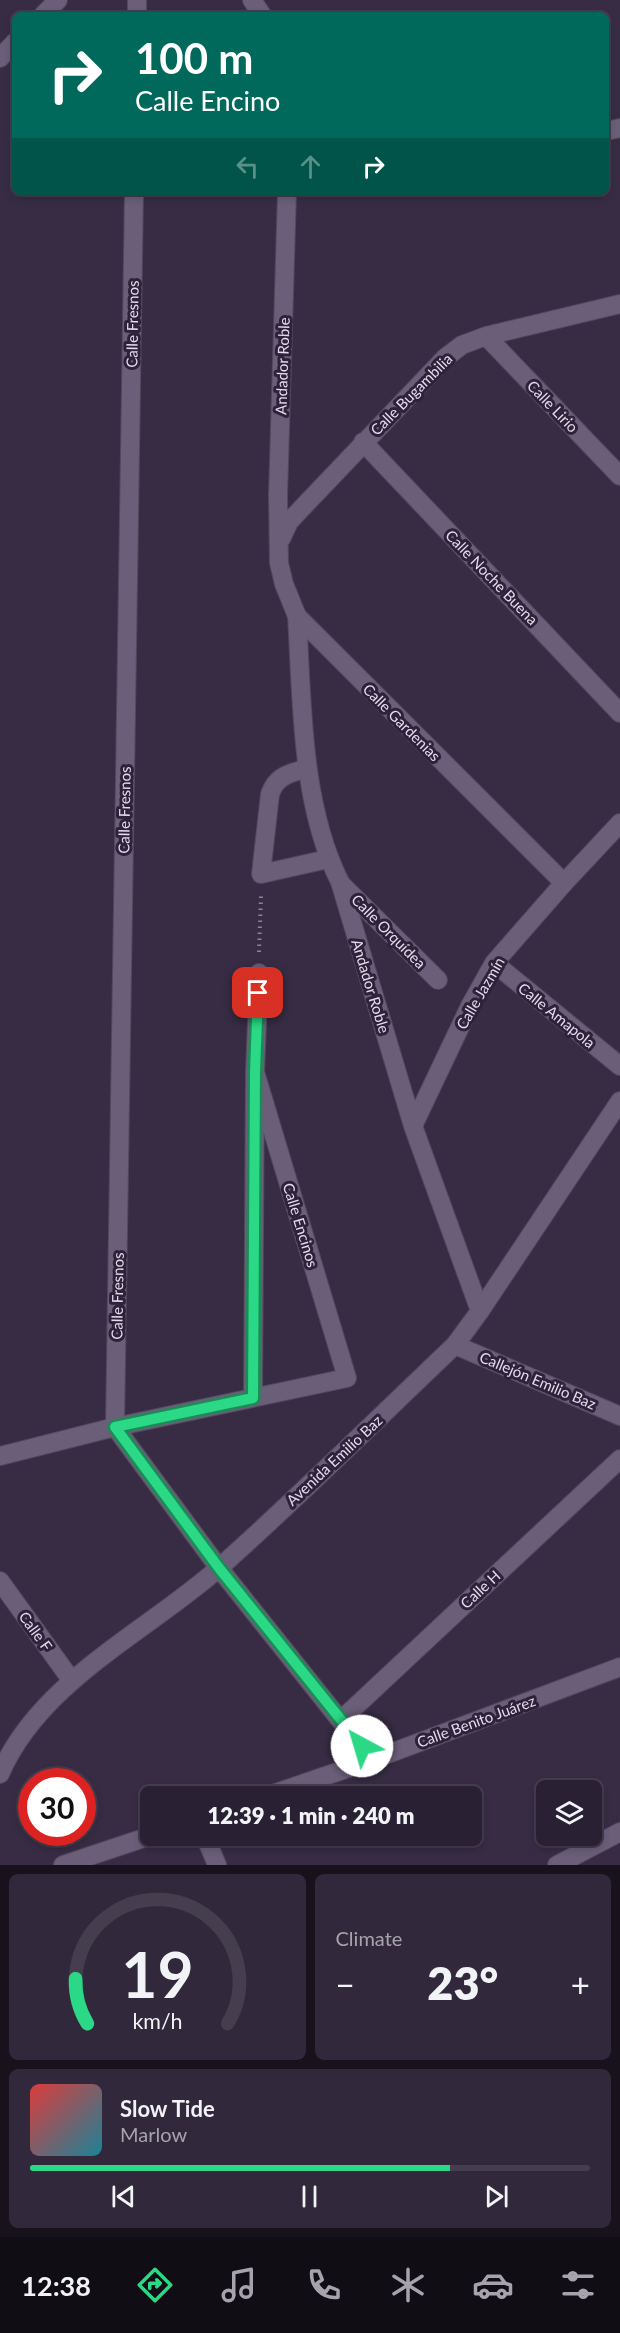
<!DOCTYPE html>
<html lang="en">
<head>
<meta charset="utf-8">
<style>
	:root { --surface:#292133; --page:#31293b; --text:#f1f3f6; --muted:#a5a3ac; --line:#453e4e; --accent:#2ad885 }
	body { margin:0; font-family:Lato,sans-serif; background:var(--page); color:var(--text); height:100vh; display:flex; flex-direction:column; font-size:22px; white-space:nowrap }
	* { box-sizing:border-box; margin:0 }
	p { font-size:20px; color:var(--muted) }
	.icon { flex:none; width:33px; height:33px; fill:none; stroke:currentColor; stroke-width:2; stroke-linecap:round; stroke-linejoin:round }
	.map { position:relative; height:1865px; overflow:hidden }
	.sheet { display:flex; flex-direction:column; gap:9px; padding:9px; background:#17121c; flex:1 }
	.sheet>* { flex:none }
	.top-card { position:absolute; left:12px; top:12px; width:597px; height:183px; border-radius:9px; box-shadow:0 3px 9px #0003,0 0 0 2px var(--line); background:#00695c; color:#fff; overflow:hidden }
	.fabs { position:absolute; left:536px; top:1780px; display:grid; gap:12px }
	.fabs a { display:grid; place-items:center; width:66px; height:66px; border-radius:9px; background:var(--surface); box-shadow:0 3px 9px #0003,0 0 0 2px var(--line); font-size:30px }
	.speed { position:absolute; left:18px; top:1768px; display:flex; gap:12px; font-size:30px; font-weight:700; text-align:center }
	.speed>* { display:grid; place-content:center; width:78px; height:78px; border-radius:50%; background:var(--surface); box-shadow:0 3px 9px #0003,0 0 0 2px var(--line); line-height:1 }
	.speed .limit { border:9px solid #d22; background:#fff; color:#111 }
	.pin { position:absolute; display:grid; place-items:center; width:51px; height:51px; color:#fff; margin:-26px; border-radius:12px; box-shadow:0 3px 9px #0006 }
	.me { position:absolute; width:66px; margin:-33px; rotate:321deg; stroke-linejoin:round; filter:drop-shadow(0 0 4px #0008) }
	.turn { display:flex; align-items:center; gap:21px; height:126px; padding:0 24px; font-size:27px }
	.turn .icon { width:78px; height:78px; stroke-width:2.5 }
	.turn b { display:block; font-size:42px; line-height:51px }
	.lanes { display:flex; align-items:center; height:57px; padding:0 24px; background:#0003; justify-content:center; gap:30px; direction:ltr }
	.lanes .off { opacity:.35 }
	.big { font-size:45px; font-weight:800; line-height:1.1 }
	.sheet .tile { flex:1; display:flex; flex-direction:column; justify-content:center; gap:9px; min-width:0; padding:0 21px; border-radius:9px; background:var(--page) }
	.sheet .dial { align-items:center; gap:0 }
	.dial svg { height:156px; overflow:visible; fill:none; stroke:var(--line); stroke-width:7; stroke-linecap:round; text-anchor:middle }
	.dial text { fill:var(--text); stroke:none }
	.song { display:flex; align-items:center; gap:18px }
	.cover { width:72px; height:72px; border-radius:9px; background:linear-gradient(135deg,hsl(0 70% 55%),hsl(190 70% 35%)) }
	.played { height:6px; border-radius:3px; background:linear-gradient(90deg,var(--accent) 75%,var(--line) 75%) }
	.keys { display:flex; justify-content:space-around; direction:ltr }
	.heat { display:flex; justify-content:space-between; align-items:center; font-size:33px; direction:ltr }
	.sheet .tiles { flex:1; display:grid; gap:9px; grid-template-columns:1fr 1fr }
	.tile:last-child { grid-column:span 2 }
	.trip { position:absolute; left:140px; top:1786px; width:342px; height:60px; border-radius:9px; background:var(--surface); box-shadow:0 3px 9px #0003,0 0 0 2px var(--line); font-weight:800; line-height:60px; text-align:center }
	.tabs { display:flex; height:96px; justify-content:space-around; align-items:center; background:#100d14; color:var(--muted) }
	.tabs .icon { width:42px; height:42px }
	.tabs .active { color:var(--accent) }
	.tabs b { font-size:27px; color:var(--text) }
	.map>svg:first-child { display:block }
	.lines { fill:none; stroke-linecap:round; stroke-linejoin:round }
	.street-casing { stroke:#52485c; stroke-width:20 }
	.secondary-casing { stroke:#52485c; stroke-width:20 }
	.path { stroke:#8c8397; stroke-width:4; stroke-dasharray:1.5 4.5; stroke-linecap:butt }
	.street { stroke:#6a5e79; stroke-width:18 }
	.secondary { stroke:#6a5e79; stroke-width:18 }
	.route-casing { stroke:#1b8c56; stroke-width:15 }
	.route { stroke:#2ad885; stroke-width:10 }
	.labels { text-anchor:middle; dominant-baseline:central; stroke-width:6; stroke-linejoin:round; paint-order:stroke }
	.street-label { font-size:15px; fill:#e2dbeb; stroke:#2d2239 }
</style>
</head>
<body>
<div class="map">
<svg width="620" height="1865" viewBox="0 0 620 1865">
	<rect width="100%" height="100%" fill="#372c44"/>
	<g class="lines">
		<defs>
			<path id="street" d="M252 0 262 15
				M43 15 58 0
				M137 15V0
				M0 58 15 42
				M606 131 620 128
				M134 192 115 1427 219 1568 372 1760
				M287 192 278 496 279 563 284 584 297 616 564 883
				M486 336 620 476
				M363 442 620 713
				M281 539 289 522 301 509 445 358 462 345 486 336 620 304
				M297 616C302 702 301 805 340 882L413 1126 480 1311
				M307 768C289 774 277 775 270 794L261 874 328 859
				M341 884 438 980
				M494 963 620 1066
				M413 1126 470 1006 494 963 564 883 620 823
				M455 1345 620 1416
				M253 1398 255 1072 259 973
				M0 1456 115 1427 347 1378 255 1072
				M0 1581 72 1681
				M341 1720 620 1459
				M264 1797 372 1760 620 1667
				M205 1836 217 1865
				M63 1865 150 1836
				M557 1865 620 1832"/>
			<path id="secondary" d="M0 1774C40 1681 148 1631 220 1567 301 1495 377 1419 455 1345L480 1311 620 1101"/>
		</defs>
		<use href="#street" class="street-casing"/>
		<use href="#secondary" class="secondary-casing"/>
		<path class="path" d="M259 952 261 896"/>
		<use href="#street" class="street"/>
		<use href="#secondary" class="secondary"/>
	</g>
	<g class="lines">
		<defs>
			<path id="route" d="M258 993 255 1072 253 1398 115 1427 219 1568 362 1746"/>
		</defs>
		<use href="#route" class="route-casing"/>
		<use href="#route" class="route"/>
	</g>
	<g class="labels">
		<g class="street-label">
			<text transform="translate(132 324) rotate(-89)">Calle Fresnos</text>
			<text transform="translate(282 366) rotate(-88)">Andador Roble</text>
			<text transform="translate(411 394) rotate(-45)">Calle Bugambilia</text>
			<text transform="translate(553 406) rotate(46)">Calle Lirio</text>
			<text transform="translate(492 577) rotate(46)">Calle Noche Buena</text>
			<text transform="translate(402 722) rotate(45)">Calle Gardenias</text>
			<text transform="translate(124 810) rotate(-89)">Calle Fresnos</text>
			<text transform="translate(389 931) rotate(45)">Calle Orquídea</text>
			<text transform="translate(371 986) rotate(73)">Andador Roble</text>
			<text transform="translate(480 993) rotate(-60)">Calle Jazmín</text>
			<text transform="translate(557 1015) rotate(39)">Calle Amapola</text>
			<text transform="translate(301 1225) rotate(73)">Calle Encinos</text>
			<text transform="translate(117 1296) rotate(-89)">Calle Fresnos</text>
			<text transform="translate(538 1380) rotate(23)">Callejón Emilio Baz</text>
			<text transform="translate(334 1460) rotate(-43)">Avenida Emilio Baz</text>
			<text transform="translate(480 1589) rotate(-43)">Calle H</text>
			<text transform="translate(36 1631) rotate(54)">Calle F</text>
			<text transform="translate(476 1721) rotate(-20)">Calle Benito Juárez</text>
		</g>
	</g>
</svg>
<div class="fabs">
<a><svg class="icon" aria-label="layers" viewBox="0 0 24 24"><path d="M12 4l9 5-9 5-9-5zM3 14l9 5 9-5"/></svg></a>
</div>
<div class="speed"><div class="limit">30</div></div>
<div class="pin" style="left:258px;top:993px;background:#d93025"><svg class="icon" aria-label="arrive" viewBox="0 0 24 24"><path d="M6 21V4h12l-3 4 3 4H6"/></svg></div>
<svg class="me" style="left:362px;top:1746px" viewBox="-20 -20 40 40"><circle r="19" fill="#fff"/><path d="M0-13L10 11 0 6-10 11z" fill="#2ad885"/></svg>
<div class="trip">12:39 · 1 min · 240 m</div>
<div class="top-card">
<div class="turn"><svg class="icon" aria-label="right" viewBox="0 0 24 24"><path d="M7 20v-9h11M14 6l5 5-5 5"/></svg><div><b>100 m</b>Calle Encino</div></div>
<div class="lanes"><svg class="icon off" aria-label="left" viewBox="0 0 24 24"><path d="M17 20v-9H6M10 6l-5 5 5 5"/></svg><svg class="icon off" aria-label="ahead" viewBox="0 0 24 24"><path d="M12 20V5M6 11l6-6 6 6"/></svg><svg class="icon" aria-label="right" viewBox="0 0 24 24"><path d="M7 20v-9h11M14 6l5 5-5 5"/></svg></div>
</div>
</div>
<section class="sheet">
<div class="tiles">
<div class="tile dial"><svg viewBox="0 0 100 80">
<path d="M14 69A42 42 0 1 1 86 69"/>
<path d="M14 69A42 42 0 0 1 8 46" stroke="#2ad885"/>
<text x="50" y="56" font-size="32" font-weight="700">19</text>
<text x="50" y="72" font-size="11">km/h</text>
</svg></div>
<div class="tile"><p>Climate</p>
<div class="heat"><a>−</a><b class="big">23°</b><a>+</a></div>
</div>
<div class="tile">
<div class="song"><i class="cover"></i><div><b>Slow Tide</b><p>Marlow</p></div></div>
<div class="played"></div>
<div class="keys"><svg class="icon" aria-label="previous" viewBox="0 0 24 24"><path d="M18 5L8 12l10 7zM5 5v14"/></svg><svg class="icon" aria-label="pause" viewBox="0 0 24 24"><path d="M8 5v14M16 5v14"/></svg><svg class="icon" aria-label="next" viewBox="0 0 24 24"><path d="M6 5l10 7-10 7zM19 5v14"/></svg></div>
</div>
</div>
</section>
<nav class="tabs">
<b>12:38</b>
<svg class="icon active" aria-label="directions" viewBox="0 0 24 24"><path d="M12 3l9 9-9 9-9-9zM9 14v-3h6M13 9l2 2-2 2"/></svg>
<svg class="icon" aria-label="music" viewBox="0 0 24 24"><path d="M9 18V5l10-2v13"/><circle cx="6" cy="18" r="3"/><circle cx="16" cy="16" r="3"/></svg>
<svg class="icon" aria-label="phone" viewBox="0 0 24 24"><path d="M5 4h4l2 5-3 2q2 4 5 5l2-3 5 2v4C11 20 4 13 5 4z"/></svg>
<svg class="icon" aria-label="climate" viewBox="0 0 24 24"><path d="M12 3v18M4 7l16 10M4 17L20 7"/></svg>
<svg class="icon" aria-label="car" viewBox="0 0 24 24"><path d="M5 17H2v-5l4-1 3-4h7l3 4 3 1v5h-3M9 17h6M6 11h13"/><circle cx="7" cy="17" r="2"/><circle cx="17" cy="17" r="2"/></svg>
<svg class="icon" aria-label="filters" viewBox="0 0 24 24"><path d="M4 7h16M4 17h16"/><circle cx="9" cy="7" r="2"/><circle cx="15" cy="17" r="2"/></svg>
</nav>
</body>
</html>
